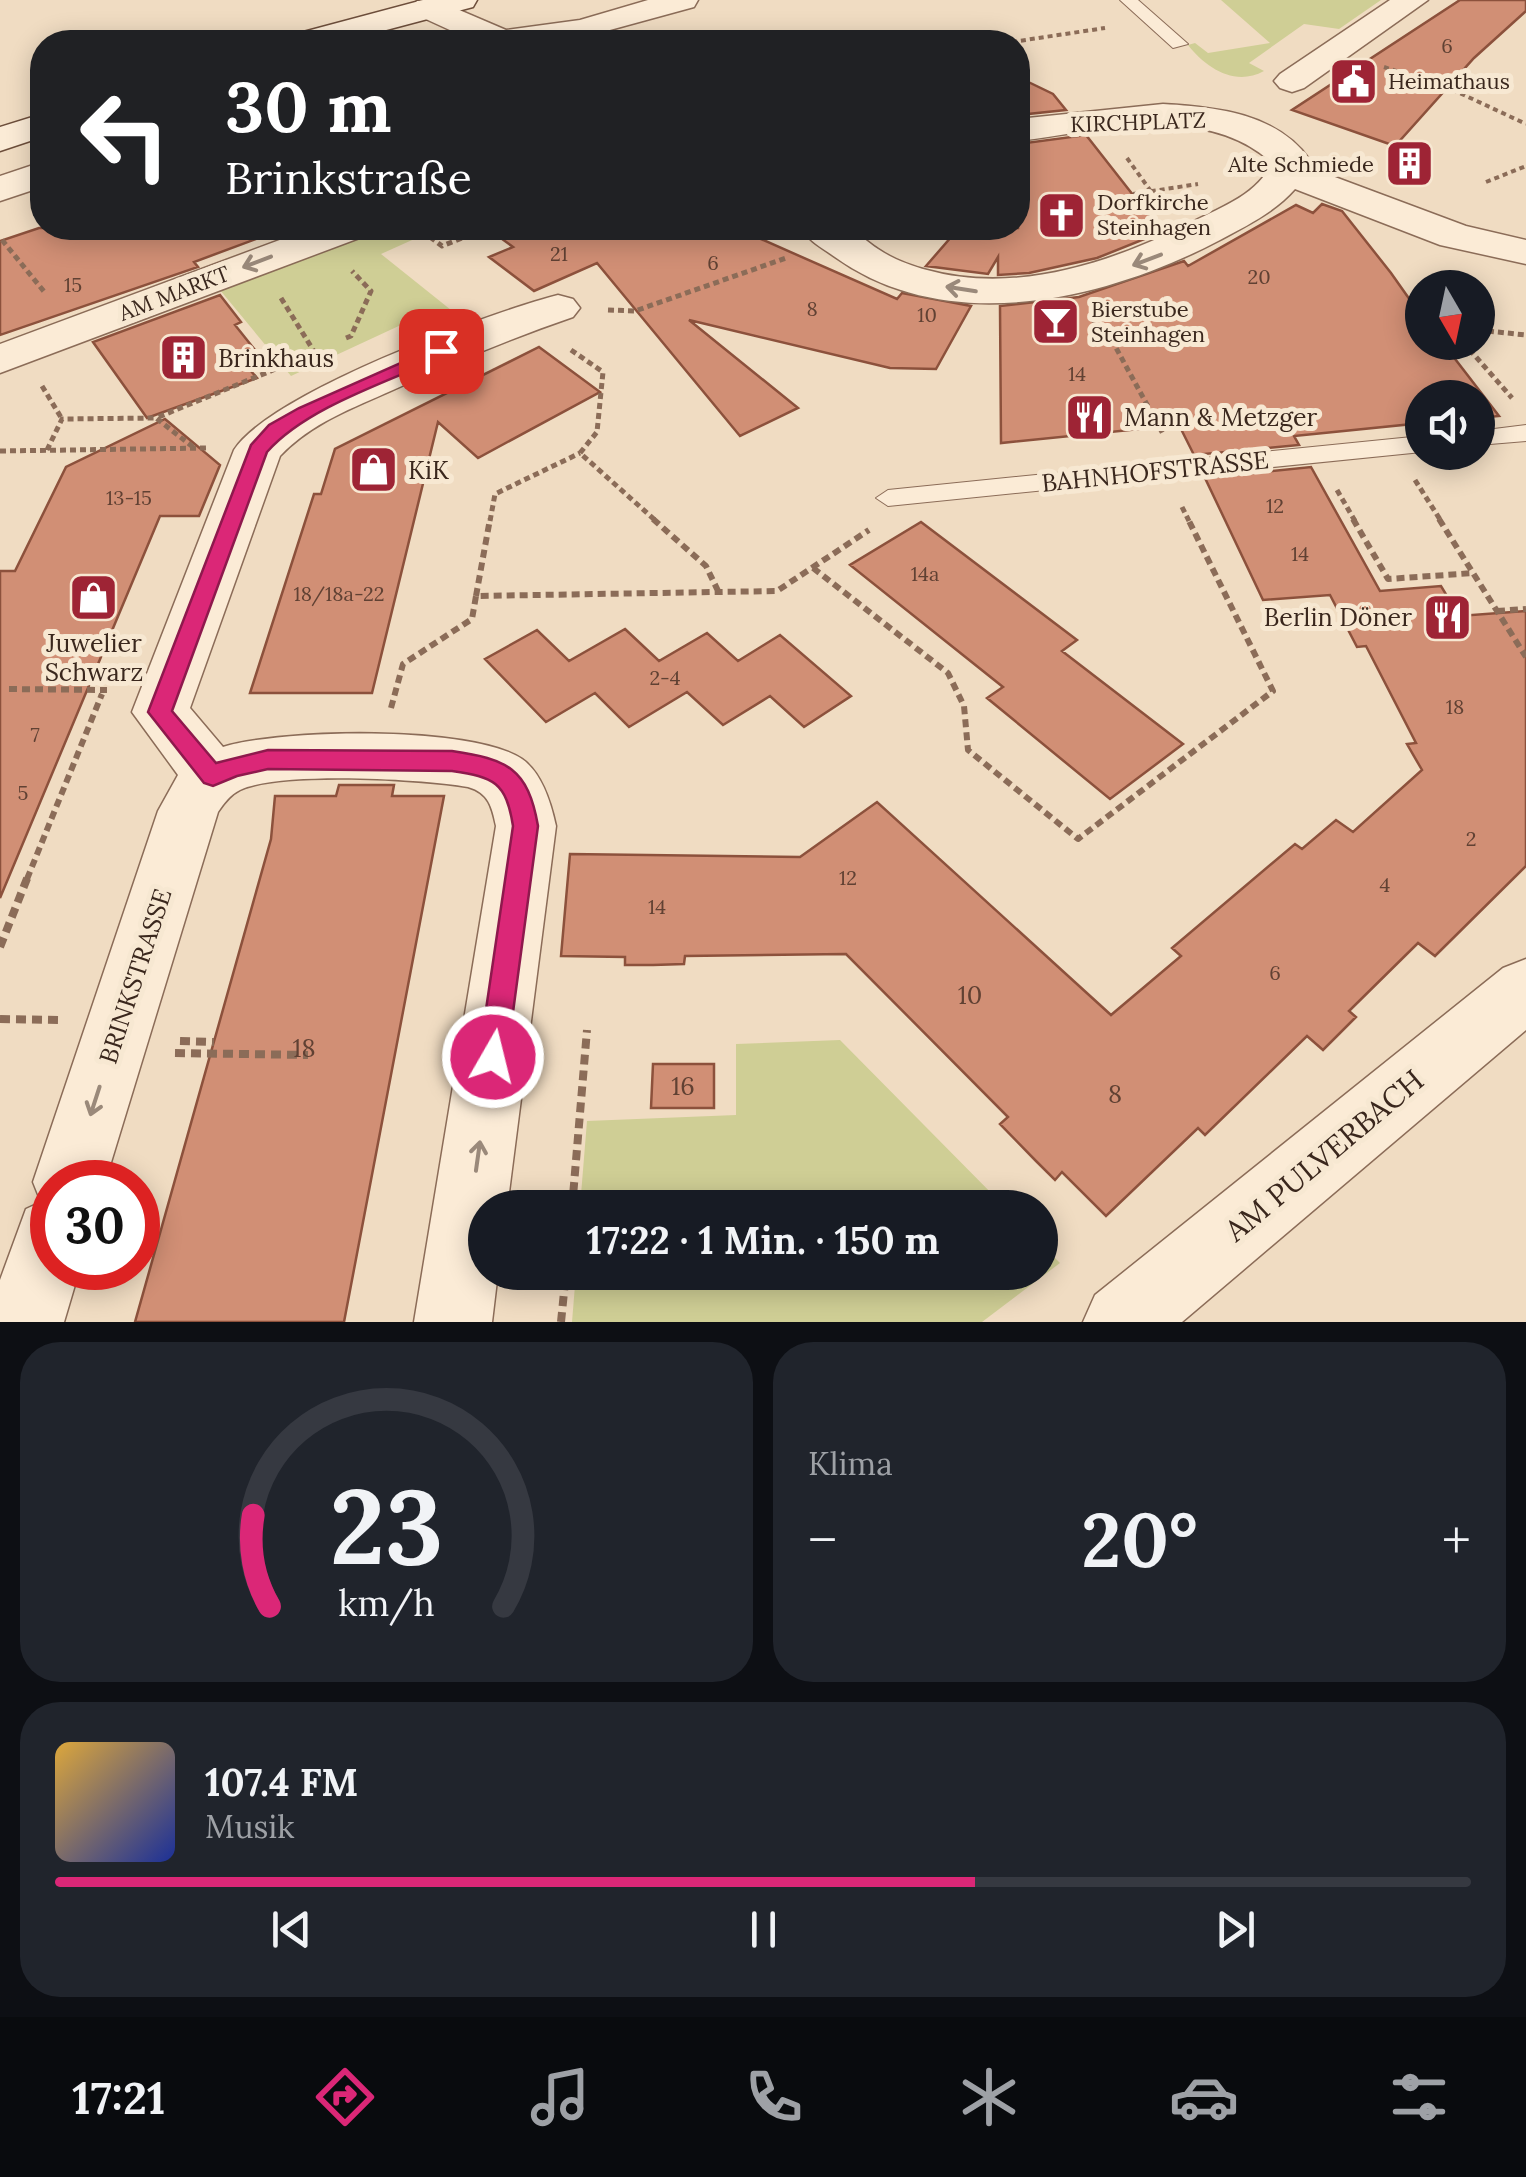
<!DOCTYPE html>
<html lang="de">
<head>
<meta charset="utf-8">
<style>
	:root { --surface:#171b24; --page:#20242c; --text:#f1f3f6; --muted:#9ea1a6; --line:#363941; --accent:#db2777 }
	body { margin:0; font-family:Lora,serif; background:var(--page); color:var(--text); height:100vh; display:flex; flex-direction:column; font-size:38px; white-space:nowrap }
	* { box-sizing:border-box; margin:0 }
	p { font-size:32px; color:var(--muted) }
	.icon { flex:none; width:55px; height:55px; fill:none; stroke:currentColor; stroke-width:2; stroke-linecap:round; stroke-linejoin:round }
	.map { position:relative; height:1322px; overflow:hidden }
	.details { display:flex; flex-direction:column; gap:20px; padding:20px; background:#0d0f14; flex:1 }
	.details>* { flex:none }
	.guide { position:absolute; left:30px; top:30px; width:1000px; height:210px; border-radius:40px; box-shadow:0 5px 25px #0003; background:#202124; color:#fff; overflow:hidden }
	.needle { width:65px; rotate:171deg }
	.fabs { position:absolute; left:1405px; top:270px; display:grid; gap:20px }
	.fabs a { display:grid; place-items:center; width:90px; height:90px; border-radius:50%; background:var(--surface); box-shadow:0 5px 25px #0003; font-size:50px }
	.speed { position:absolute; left:30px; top:1160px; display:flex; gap:20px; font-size:50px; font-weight:700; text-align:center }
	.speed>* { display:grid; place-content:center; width:130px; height:130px; border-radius:50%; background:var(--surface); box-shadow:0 5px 25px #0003; line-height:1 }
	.speed .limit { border:15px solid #d22; background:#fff; color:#111 }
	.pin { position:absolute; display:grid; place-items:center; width:85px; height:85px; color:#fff; margin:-42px; border-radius:20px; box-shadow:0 5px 15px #0006 }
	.me { position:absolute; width:110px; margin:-55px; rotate:8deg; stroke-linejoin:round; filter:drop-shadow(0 0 8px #0008) }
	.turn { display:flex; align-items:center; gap:35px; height:210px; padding:0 30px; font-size:45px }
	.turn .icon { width:130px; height:130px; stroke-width:2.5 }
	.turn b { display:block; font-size:70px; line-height:85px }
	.big { font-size:75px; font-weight:700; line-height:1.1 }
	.details .widget { flex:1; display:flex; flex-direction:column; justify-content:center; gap:15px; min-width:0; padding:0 35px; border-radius:40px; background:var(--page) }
	.details .dial { align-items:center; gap:0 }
	.dial svg { height:260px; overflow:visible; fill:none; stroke:var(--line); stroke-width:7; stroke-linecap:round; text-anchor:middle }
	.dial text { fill:var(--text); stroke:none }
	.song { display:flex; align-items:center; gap:30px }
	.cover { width:120px; height:120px; border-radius:15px; background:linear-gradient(135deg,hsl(40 70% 55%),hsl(230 70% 35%)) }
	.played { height:10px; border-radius:5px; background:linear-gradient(90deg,var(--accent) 65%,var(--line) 65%) }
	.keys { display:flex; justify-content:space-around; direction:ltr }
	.heat { display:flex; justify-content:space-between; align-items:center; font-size:55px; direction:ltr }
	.details .tiles { flex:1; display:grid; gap:20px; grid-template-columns:1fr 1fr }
	.widget:last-child { grid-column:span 2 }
	.trip { position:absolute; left:468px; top:1190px; width:590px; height:100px; border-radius:50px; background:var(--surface); box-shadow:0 5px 25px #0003; font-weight:700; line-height:100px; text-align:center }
	.tab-bar { display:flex; height:160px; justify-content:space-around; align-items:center; background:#090b0e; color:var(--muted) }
	.tab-bar .icon { width:70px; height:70px }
	.tab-bar .active { color:var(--accent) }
	.tab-bar b { font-size:45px; color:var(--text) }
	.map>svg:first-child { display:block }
	.green { fill:#cfce95 }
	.building { fill:#d18f75; stroke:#8c513c; stroke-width:2.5 }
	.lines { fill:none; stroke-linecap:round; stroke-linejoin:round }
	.service-casing { stroke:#8b6c58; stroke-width:2 }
	.minor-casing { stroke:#8b6c58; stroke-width:3 }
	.secondary-casing { stroke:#6d4e3b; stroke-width:3 }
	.path-far3 { stroke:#8b6c58; stroke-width:4; stroke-dasharray:5 4; stroke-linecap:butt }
	.path-far2 { stroke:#8b6c58; stroke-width:5; stroke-dasharray:6 4; stroke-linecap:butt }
	.path-far1 { stroke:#8b6c58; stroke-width:6; stroke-dasharray:8 5; stroke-linecap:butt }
	.path { stroke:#8b6c58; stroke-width:8; stroke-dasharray:10 6; stroke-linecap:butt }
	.service { fill:#fbebd6; fill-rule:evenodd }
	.minor { fill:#fbebd6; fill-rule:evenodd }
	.secondary { fill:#fbebd6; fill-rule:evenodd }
	.oneway { stroke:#9a897a }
	.route { fill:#db2777; stroke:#8e194d; stroke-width:2.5 }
	.labels { text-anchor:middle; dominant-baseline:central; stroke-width:10; stroke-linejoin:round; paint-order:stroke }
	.number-label { font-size:20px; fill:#604133 }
	.far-poi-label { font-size:22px; fill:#3a271d; stroke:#f7e8d2; text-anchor:start }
	.far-street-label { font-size:22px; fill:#3a271d; stroke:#f7e8d2 }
	.poi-label { font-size:25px; fill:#3a271d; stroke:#f7e8d2; text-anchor:start }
	.street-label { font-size:25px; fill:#3a271d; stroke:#f7e8d2 }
	.near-number-label { font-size:25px; fill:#604133 }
	.near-street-label { font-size:30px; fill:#3a271d; stroke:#f7e8d2 }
</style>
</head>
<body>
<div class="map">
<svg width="1526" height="1322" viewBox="0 0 1526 1322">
	<rect width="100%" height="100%" fill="#f0dcc2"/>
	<path class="green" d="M1221 0H1381L1339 29 1304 24 1249 63 1264 71C1235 87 1206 68 1188 45L1195 43 1208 53 1270 43Z
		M386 228H410L421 236 381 254 466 322 439 335 416 318 291 376 220 290Z
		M840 1040 1005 1207H580L587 1121 736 1115V1044Z
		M1040 1243 1060 1263 982 1322H572L576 1273 1040 1272Z"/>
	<path class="building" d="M1460 0H1526V11L1474 58 1395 146 1292 110Z
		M1018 77 1053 94 1066 110 1018 115Z
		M1086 135 1162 232 1097 258 1029 273 998 275V257L988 274 926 266 959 228H1018V144Z
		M1322 204 1342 211 1391 273 1422 317V342H1442L1499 416 1478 418V398H1422V423L1294 436 1299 445 1194 455 1179 425 1001 443 1000 306 1079 297 1184 261 1188 266 1296 205 1313 213Z
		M39 228H274L275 232 194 262 198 267 0 335V241Z
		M487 228H736L897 299 902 293 971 306 936 369 890 368 689 320 798 408 740 436 597 263 534 291 489 257 513 247Z
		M220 295 241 322 235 325 267 365 251 371 257 378 147 418 93 342Z
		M539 347 600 392 478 458 438 422 372 693H250L314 494H321L335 449Z
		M165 419 220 465 199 516H160L0 898V571H15L66 467Z
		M1311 467 1380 591 1441 586 1459 616 1526 611V866L1435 956 1418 943 1349 1011 1356 1017 1323 1050 1307 1036 1205 1135 1198 1128 1106 1216 1062 1172 1055 1180 1036 1161 1000 1124 1008 1117 846 954 685 956 684 964 653 965H625V957L561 956 570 854 800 857 877 802 1111 1015 1181 956 1172 948 1295 844 1302 849 1336 820 1353 832 1422 770 1407 744 1416 743 1366 646 1357 647 1330 595 1263 600 1205 478Z
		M921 522 1077 640 1062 651 1183 744 1110 799 987 698 1003 687 850 565Z
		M625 629 659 661 707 633 738 661 780 635 851 696 804 727 770 696 723 725 687 692 629 727 595 693 546 722 485 659 537 630 569 661Z
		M339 785H394L392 796H444L344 1322H135L271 839 275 796H336Z
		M653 1064H714V1108H651Z"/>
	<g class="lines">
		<defs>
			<path id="service" d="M1120 0H1138L1188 44 1173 48Z
				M1526 425V441L1478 445V431Z
				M1422 436V452L888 506 876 498 888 490Z"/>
			<path id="minor" d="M436 0 506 30 580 20 648 0H698L694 7 566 42H476L417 15 413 8 417 1Z
				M1390 0H1428L1304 88 1292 92 1280 88 1274 81 1280 74Z
				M1163 104C1216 107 1277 113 1310 160L1308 167 1466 226 1526 240V264L1440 245 1295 189C1275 212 1246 226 1220 240 1106 300 948 338 835 257 822 248 809 241 800 228 812 227 834 224 846 228 857 231 868 243 878 249 891 258 911 266 927 270 1017 295 1114 262 1194 221 1220 208 1262 192 1271 162 1205 102 1099 131 1018 141V119Z
				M42 162V187L0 201V176Z
				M312 228H368L362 237 0 373V344Z
				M558 295 573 299 580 308 573 317C512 338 452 363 393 390 353 408 311 423 280 456L190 708 223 747C280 729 472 725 522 759 542 773 551 803 556 826L507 1208H485V1272H498L492 1322H414L496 826C492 807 489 793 468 787 422 779 280 771 240 790 230 795 224 803 218 812L105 1182H52V1268H80L64 1322H0V1280L26 1209 41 1202 33 1182 158 811 178 775 132 712 234 450C271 393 488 313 558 295Z
				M1526 959V1030L1182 1322H1083L1095 1295 1503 968Z"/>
			<path id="secondary" d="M423 0H477L473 7 341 42H287L292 35Z
				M42 114V137L0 151V127Z"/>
		</defs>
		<use href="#service" class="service-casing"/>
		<use href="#minor" class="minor-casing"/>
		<use href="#secondary" class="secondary-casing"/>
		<path class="path-far3" d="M1012 42 1105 28
			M1384 67 1449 88 1526 124
			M1127 158 1160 204
			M1486 182 1526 166
			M1133 194 1198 184
			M419 228 426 233
			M474 233 486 228"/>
		<path class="path-far2" d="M422 231 442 246 480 231
			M2 240 46 294
			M281 298 315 353
			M608 310 635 311 786 258
			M1091 318 1109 335 1163 434
			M1478 330 1526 335
			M346 338 351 336 371 291 352 271
			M1463 342 1512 398
			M571 350 603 372 597 432 580 453 656 521
			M42 386 62 419
			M193 447 156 418 312 354
			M47 450 62 419 156 418
			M0 451 207 448
			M1415 480 1441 521
			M1337 490 1355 521
			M1182 507 1189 521
			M490 521 495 494 580 453"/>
		<path class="path-far1" d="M653 519 706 566 719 593
			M1353 519 1388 579 1474 573
			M1439 519 1526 657
			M813 568 948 673 964 706 968 750 1078 839 1273 691 1188 519
			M476 596 490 519
			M1497 611 1526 609
			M9 689 107 690
			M391 708 403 664 472 619 476 596 777 591 869 530
			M27 879 102 694"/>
		<path class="path" d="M0 947 28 876
			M0 1019 60 1020
			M180 1041 214 1042
			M175 1053 308 1055
			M572 1208 587 1030
			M561 1322 566 1272"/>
		<use href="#service" class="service"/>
		<use href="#minor" class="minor"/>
		<use href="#secondary" class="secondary"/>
	</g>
	<defs><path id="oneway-shaft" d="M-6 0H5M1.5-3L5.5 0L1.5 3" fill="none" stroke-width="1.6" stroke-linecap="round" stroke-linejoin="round" transform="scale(2.5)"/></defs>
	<g class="oneway">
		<use href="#oneway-shaft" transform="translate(1147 260) rotate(159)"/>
		<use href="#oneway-shaft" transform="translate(257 262) rotate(159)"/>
		<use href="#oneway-shaft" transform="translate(961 289) rotate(-171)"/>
		<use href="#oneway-shaft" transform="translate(95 1101) rotate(108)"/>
		<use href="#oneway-shaft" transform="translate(478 1156) rotate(-82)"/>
	</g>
	<path class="route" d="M441 345 447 347V355C391 381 308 406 267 452L172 711 216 763 268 750 452 751C507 759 528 768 538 826L507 1057 503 1066 493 1070 483 1066 479 1057 513 826C506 782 494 777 452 771L268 769 237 776 213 786 204 783 148 712 251 445 269 425 299 408Z"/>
	<defs>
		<symbol id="civic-square" viewBox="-11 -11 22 22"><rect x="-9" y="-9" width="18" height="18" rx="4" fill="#9e2435" stroke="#f7e8d2"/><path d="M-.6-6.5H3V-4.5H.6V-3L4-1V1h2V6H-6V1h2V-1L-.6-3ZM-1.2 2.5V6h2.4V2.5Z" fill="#fff"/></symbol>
		<symbol id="building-square" viewBox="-11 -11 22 22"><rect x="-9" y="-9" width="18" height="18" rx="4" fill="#9e2435" stroke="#f7e8d2"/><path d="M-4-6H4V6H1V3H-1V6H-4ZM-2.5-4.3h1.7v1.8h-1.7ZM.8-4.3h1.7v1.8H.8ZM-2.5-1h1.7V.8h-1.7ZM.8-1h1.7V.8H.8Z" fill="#fff"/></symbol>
		<symbol id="church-square" viewBox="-11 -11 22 22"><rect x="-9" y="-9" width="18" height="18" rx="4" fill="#9e2435" stroke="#f7e8d2"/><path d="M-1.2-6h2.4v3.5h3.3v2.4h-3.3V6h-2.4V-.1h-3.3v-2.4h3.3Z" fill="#fff"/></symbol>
		<symbol id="bar-square" viewBox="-11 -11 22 22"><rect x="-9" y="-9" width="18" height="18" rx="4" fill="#9e2435" stroke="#f7e8d2"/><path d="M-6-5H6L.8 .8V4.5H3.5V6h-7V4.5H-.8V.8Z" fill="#fff"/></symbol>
		<symbol id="restaurant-square" viewBox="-11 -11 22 22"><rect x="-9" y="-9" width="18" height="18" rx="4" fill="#9e2435" stroke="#f7e8d2"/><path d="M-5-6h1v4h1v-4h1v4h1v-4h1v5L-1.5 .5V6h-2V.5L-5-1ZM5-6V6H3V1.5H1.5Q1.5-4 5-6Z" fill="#fff"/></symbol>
		<symbol id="shop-square" viewBox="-11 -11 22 22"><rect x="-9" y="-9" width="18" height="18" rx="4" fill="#9e2435" stroke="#f7e8d2"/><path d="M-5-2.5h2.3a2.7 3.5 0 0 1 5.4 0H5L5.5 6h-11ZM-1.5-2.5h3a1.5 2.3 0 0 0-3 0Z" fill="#fff"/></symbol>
	</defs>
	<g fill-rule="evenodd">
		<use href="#civic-square" x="1326" y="54" width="55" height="55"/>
		<use href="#building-square" x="1382" y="136" width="55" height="55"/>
		<use href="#church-square" x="1034" y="188" width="55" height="55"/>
		<use href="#bar-square" x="1028" y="294" width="55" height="55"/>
		<use href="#building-square" x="156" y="330" width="55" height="55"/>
		<use href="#restaurant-square" x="1062" y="390" width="55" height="55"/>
		<use href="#shop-square" x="346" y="442" width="55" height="55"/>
		<use href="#shop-square" x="66" y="570" width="55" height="55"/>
		<use href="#restaurant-square" x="1420" y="590" width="55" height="55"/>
	</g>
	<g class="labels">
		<g class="number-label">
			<text x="1447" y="45">6</text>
			<text x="559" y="253">21</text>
			<text x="713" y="262">6</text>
			<text x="1259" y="276">20</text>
			<text x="73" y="284">15</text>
			<text x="812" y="308">8</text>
			<text x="927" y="314">10</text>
			<text x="1077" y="373">14</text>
			<text x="129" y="497">13-15</text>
			<text x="1275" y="505">12</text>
			<text x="1300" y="553">14</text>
			<text x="925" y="573">14a</text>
			<text x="339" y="593">18/18a-22</text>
			<text x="665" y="677">2-4</text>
			<text x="1455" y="706">18</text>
			<text x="35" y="734">7</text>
			<text x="23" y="792">5</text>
			<text x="1471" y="838">2</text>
			<text x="848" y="877">12</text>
			<text x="1385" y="884">4</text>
			<text x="657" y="906">14</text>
			<text x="1275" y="972">6</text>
		</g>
		<g class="far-poi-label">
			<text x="1388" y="81">Heimathaus</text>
			<text x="1374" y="164" text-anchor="end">Alte Schmiede</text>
			<text x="1097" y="202">Dorfkirche<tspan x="1097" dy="25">Steinhagen</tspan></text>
			<text x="1091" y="309">Bierstube<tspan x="1091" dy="25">Steinhagen</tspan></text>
		</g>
		<g class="far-street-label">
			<text transform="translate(1138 122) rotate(-2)">KIRCHPLATZ</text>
			<text transform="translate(174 293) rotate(-21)">AM MARKT</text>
		</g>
		<g class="poi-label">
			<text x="218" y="358">Brinkhaus</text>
			<text x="1124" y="417">Mann &amp; Metzger</text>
			<text x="408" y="470">KiK</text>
			<text x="1412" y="617" text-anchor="end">Berlin Döner</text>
			<text x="94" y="643" text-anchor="middle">Juwelier<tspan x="94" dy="29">Schwarz</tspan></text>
		</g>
		<g class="street-label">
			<text transform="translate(1155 471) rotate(-6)">BAHNHOFSTRASSE</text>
			<text transform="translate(135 976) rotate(-72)">BRINKSTRASSE</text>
		</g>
		<g class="near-number-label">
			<text x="970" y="995">10</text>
			<text x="304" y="1048">18</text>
			<text x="683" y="1086">16</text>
			<text x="1115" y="1094">8</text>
		</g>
		<g class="near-street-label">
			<text transform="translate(1324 1155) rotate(-40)">AM PULVERBACH</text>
		</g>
	</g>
</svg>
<div class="fabs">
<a><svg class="needle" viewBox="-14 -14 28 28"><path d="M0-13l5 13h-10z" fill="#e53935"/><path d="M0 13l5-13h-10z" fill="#9ea1a6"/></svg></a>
<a><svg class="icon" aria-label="sound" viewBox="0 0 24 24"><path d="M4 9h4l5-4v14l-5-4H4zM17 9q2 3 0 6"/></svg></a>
</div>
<div class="speed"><div class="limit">30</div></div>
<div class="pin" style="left:441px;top:351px;background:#d93025"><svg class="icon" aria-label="arrive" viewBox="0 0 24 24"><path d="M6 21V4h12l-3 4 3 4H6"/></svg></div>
<svg class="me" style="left:493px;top:1057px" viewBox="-20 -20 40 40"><circle r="17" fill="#db2777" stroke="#fff" stroke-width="3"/><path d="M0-11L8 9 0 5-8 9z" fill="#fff"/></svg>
<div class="trip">17:22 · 1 Min. · 150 m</div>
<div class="guide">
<div class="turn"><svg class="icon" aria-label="left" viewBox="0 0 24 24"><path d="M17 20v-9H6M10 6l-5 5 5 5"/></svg><div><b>30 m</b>Brinkstraße</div></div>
</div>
</div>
<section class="details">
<div class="tiles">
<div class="widget dial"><svg viewBox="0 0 100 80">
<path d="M14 69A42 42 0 1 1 86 69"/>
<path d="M14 69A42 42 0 0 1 9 41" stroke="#db2777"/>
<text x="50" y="56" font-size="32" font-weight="700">23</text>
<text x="50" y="72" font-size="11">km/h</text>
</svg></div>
<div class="widget"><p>Klima</p>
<div class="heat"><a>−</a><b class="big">20°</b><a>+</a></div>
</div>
<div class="widget">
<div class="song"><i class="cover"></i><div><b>107.4 FM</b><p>Musik</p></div></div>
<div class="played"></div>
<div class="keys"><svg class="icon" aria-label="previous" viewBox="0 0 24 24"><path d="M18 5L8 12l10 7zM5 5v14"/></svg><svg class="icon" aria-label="pause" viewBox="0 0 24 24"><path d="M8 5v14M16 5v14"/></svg><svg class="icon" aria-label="next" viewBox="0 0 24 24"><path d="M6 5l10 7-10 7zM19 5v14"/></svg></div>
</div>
</div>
</section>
<nav class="tab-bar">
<b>17:21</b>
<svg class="icon active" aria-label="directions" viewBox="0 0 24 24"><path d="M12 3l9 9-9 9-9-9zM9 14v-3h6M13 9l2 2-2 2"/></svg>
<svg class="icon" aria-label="music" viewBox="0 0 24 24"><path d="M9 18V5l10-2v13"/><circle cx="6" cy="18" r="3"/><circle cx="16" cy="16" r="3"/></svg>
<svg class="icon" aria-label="phone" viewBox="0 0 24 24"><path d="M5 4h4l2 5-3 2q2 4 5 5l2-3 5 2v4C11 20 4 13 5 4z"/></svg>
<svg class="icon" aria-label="climate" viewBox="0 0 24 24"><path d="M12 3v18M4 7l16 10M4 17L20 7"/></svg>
<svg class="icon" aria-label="car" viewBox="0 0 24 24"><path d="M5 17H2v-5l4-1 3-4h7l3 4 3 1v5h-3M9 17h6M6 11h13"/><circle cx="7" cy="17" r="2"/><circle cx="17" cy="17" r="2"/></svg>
<svg class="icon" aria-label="filters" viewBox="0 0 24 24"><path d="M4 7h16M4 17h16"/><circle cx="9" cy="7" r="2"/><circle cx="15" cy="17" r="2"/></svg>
</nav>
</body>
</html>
